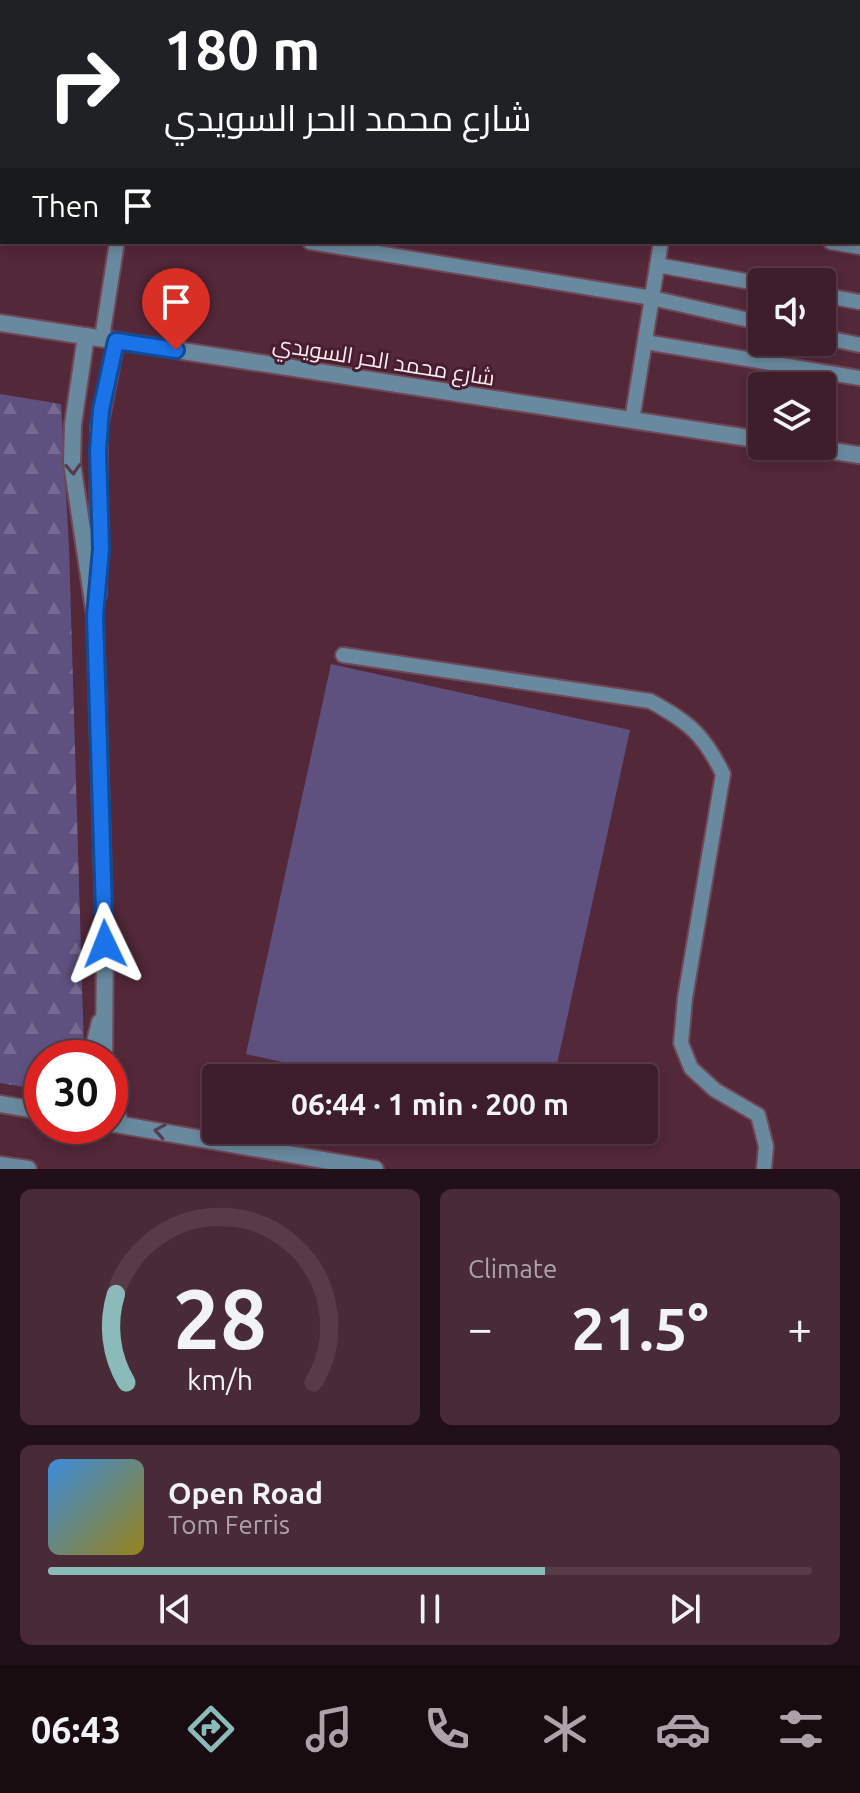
<!DOCTYPE html>
<html lang="en">
<head>
<meta charset="utf-8">
<style>
	:root { --surface:#3e1e2b; --page:#492b37; --text:#f1f3f6; --muted:#ada2a9; --line:#573c47; --accent:#8bbbb9 }
	body { margin:0; font-family:Ubuntu,Cairo,sans-serif; background:var(--page); color:var(--text); height:100vh; display:flex; flex-direction:column; font-size:30px; white-space:nowrap }
	* { box-sizing:border-box; margin:0 }
	p { font-size:26px; color:var(--muted) }
	.icon { flex:none; width:44px; height:44px; fill:none; stroke:currentColor; stroke-width:2; stroke-linecap:round; stroke-linejoin:round }
	.map { position:relative; height:1169px; overflow:hidden }
	.sheet { display:flex; flex-direction:column; gap:20px; padding:20px; background:#221018; flex:1 }
	.sheet>* { flex:none }
	.top-card { position:absolute; left:0px; top:0px; width:860px; height:244px; box-shadow:0 4px 12px #0003,0 0 0 2px var(--line); background:#202124; color:#fff; overflow:hidden }
	.buttons { position:absolute; left:748px; top:268px; display:grid; gap:16px }
	.buttons a { display:grid; place-items:center; width:88px; height:88px; border-radius:8px; background:var(--surface); box-shadow:0 4px 12px #0003,0 0 0 2px var(--line); font-size:40px }
	.speed { position:absolute; left:24px; top:1040px; display:flex; gap:16px; font-size:40px; font-weight:700; text-align:center }
	.speed>* { display:grid; place-content:center; width:104px; height:104px; border-radius:50%; background:var(--surface); box-shadow:0 4px 12px #0003,0 0 0 2px var(--line); line-height:1 }
	.speed .limit { border:12px solid #d22; background:#fff; color:#111 }
	.pin { position:absolute; display:grid; place-items:center; width:68px; height:68px; color:#fff; margin:-82px -34px; border-radius:50% 50% 50% 0; rotate:-45deg; box-shadow:0 0 8px #0007 }
	.pin .icon { rotate:45deg }
	.me { position:absolute; width:88px; margin:-44px; rotate:358deg; stroke-linejoin:round; filter:drop-shadow(0 0 6px #0008) }
	.turn { display:flex; align-items:center; gap:28px; height:168px; padding:0 32px; font-size:36px }
	.turn .icon { width:104px; height:104px; stroke-width:2.5 }
	.turn b { display:block; font-size:56px; line-height:68px }
	.then { display:flex; align-items:center; height:76px; padding:0 32px; background:#0003; gap:16px; font-size:30px }
	.big { font-size:60px; font-weight:700; line-height:1.1 }
	.sheet .widget { flex:1; display:flex; flex-direction:column; justify-content:center; gap:12px; min-width:0; padding:0 28px; border-radius:12px; background:var(--page) }
	.sheet .dial { align-items:center; gap:0 }
	.dial svg { height:208px; overflow:visible; fill:none; stroke:var(--line); stroke-width:7; stroke-linecap:round; text-anchor:middle }
	.dial text { fill:var(--text); stroke:none }
	.song { display:flex; align-items:center; gap:24px }
	.cover { width:96px; height:96px; border-radius:12px; background:linear-gradient(135deg,hsl(210 70% 55%),hsl(50 70% 35%)) }
	.played { height:8px; border-radius:4px; background:linear-gradient(90deg,var(--accent) 65%,var(--line) 65%) }
	.keys { display:flex; justify-content:space-around; direction:ltr }
	.heat { display:flex; justify-content:space-between; align-items:center; font-size:44px; direction:ltr }
	.sheet .tiles { flex:1; display:grid; gap:20px; grid-template-columns:1fr 1fr }
	.widget:last-child { grid-column:span 2 }
	.trip { position:absolute; left:202px; top:1064px; width:456px; height:80px; border-radius:8px; background:var(--surface); box-shadow:0 4px 12px #0003,0 0 0 2px var(--line); font-weight:700; line-height:80px; text-align:center }
	.menu { display:flex; height:128px; justify-content:space-around; align-items:center; background:#190c11; color:var(--muted) }
	.menu .icon { width:56px; height:56px }
	.menu .active { color:var(--accent) }
	.menu b { font-size:36px; color:var(--text) }
	.map>svg:first-child { display:block }
	.green { fill:#5e517f }
	.forest { fill:url(#forest-firs) }
	.lines { fill:none; stroke-linecap:round; stroke-linejoin:round }
	.service-casing { stroke:#6f4857; stroke-width:18 }
	.minor-casing { stroke:#6f4857; stroke-width:20 }
	.tertiary-casing { stroke:#6f4857; stroke-width:20 }
	.service { stroke:#69899e; stroke-width:14 }
	.minor { stroke:#69899e; stroke-width:16 }
	.tertiary { stroke:#69899e; stroke-width:16 }
	.oneway { stroke:#523e50 }
	.route-casing { stroke:#114b97; stroke-width:20 }
	.route { stroke:#1a73e8; stroke-width:14 }
	.labels { text-anchor:middle; dominant-baseline:central; stroke-width:6; stroke-linejoin:round; paint-order:stroke }
	.street-label { font-size:22px; fill:#ffedf3; stroke:#481e2f }
</style>
</head>
<body>
<div class="map">
<svg width="860" height="1169" viewBox="0 0 860 1169">
	<defs>
		<pattern id="forest-firs" width="22" height="20" patternUnits="userSpaceOnUse" patternTransform="scale(2)"><rect width="22" height="20" fill="#5e517f"/><path d="M5 1l3.5 6h-7zM16 11l3.5 6h-7z" fill="#766a92"/></pattern>
	</defs>
	<rect width="100%" height="100%" fill="#532839"/>
	<path class="green" d="M331 664 630 730 554 1078H355L246 1054Z"/>
	<path class="forest" d="M0 394 61 404 69 547 84 1051 81 1058H42V1090L0 1083Z"/>
	<g class="lines">
		<defs>
			<path id="service" d="M0 43H2
				M0 110H2
				M858 146 860 147
				M0 193 2 194
				M858 193H860
				M310 242 652 298 762 323
				M831 242 860 247
				M657 265 762 284
				M822 295 860 302
				M822 337 860 345
				M102 338 117 242
				M645 342 860 378
				M632 420 661 242
				M343 655 650 701C689 722 704 735 723 774L685 998 681 1043 691 1068 715 1090 758 1115 766 1146 764 1169"/>
			<path id="minor" d="M222 0 235 2
				M765 2 766 0
				M858 96H860
				M86 336 73 424 72 463 95 616 105 944 104 1058
				M98 595 99 428 116 341
				M91 1058 100 1022
				M110 1101 121 1124
				M0 1104 42 1111
				M110 1123 375 1169
				M0 1165 28 1169"/>
			<path id="tertiary" d="M0 323 762 440
				M799 446 860 455"/>
		</defs>
		<use href="#service" class="service-casing"/>
		<use href="#minor" class="minor-casing"/>
		<use href="#tertiary" class="tertiary-casing"/>
		<use href="#service" class="service"/>
		<use href="#minor" class="minor"/>
		<use href="#tertiary" class="tertiary"/>
	</g>
	<defs><path id="oneway-chevron" d="M-2-3.5L2.5 0L-2 3.5" fill="none" stroke-width="1.6" stroke-linecap="round" stroke-linejoin="round" transform="scale(2)"/></defs>
	<g class="oneway">
		<use href="#oneway-chevron" transform="translate(73 469) rotate(87)"/>
		<use href="#oneway-chevron" transform="translate(160 1131) rotate(-170)"/>
	</g>
	<g class="lines">
		<defs>
			<path id="route" d="M105 944 95 616 101 549 98 451 101 410 116 341 176 350"/>
		</defs>
		<use href="#route" class="route-casing"/>
		<use href="#route" class="route"/>
	</g>
	<g class="labels">
		<g class="street-label">
			<text transform="translate(384 360) rotate(9)">شارع محمد الحر السويدي</text>
		</g>
	</g>
</svg>
<div class="buttons">
<a><svg class="icon" aria-label="sound" viewBox="0 0 24 24"><path d="M4 9h4l5-4v14l-5-4H4zM17 9q2 3 0 6"/></svg></a>
<a><svg class="icon" aria-label="layers" viewBox="0 0 24 24"><path d="M12 4l9 5-9 5-9-5zM3 14l9 5 9-5"/></svg></a>
</div>
<div class="speed"><div class="limit">30</div></div>
<div class="pin" style="left:176px;top:350px;background:#d93025"><svg class="icon" aria-label="arrive" viewBox="0 0 24 24"><path d="M6 21V4h12l-3 4 3 4H6"/></svg></div>
<svg class="me" style="left:105px;top:944px" viewBox="-20 -20 40 40"><path d="M0-17L14 15 0 8-14 15z" fill="#1a73e8" stroke="#fff" stroke-width="4"/></svg>
<div class="trip">06:44 · 1 min · 200 m</div>
<div class="top-card">
<div class="turn"><svg class="icon" aria-label="right" viewBox="0 0 24 24"><path d="M7 20v-9h11M14 6l5 5-5 5"/></svg><div><b>180 m</b>شارع محمد الحر السويدي</div></div>
<div class="then">Then<svg class="icon" aria-label="arrive" viewBox="0 0 24 24"><path d="M6 21V4h12l-3 4 3 4H6"/></svg></div>
</div>
</div>
<section class="sheet">
<div class="tiles">
<div class="widget dial"><svg viewBox="0 0 100 80">
<path d="M14 69A42 42 0 1 1 86 69"/>
<path d="M14 69A42 42 0 0 1 10 35" stroke="#8bbbb9"/>
<text x="50" y="56" font-size="32" font-weight="700">28</text>
<text x="50" y="72" font-size="11">km/h</text>
</svg></div>
<div class="widget"><p>Climate</p>
<div class="heat"><a>−</a><b class="big">21.5°</b><a>+</a></div>
</div>
<div class="widget">
<div class="song"><i class="cover"></i><div><b>Open Road</b><p>Tom Ferris</p></div></div>
<div class="played"></div>
<div class="keys"><svg class="icon" aria-label="previous" viewBox="0 0 24 24"><path d="M18 5L8 12l10 7zM5 5v14"/></svg><svg class="icon" aria-label="pause" viewBox="0 0 24 24"><path d="M8 5v14M16 5v14"/></svg><svg class="icon" aria-label="next" viewBox="0 0 24 24"><path d="M6 5l10 7-10 7zM19 5v14"/></svg></div>
</div>
</div>
</section>
<nav class="menu">
<b>06:43</b>
<svg class="icon active" aria-label="directions" viewBox="0 0 24 24"><path d="M12 3l9 9-9 9-9-9zM9 14v-3h6M13 9l2 2-2 2"/></svg>
<svg class="icon" aria-label="music" viewBox="0 0 24 24"><path d="M9 18V5l10-2v13"/><circle cx="6" cy="18" r="3"/><circle cx="16" cy="16" r="3"/></svg>
<svg class="icon" aria-label="phone" viewBox="0 0 24 24"><path d="M5 4h4l2 5-3 2q2 4 5 5l2-3 5 2v4C11 20 4 13 5 4z"/></svg>
<svg class="icon" aria-label="climate" viewBox="0 0 24 24"><path d="M12 3v18M4 7l16 10M4 17L20 7"/></svg>
<svg class="icon" aria-label="car" viewBox="0 0 24 24"><path d="M5 17H2v-5l4-1 3-4h7l3 4 3 1v5h-3M9 17h6M6 11h13"/><circle cx="7" cy="17" r="2"/><circle cx="17" cy="17" r="2"/></svg>
<svg class="icon" aria-label="filters" viewBox="0 0 24 24"><path d="M4 7h16M4 17h16"/><circle cx="9" cy="7" r="2"/><circle cx="15" cy="17" r="2"/></svg>
</nav>
</body>
</html>
